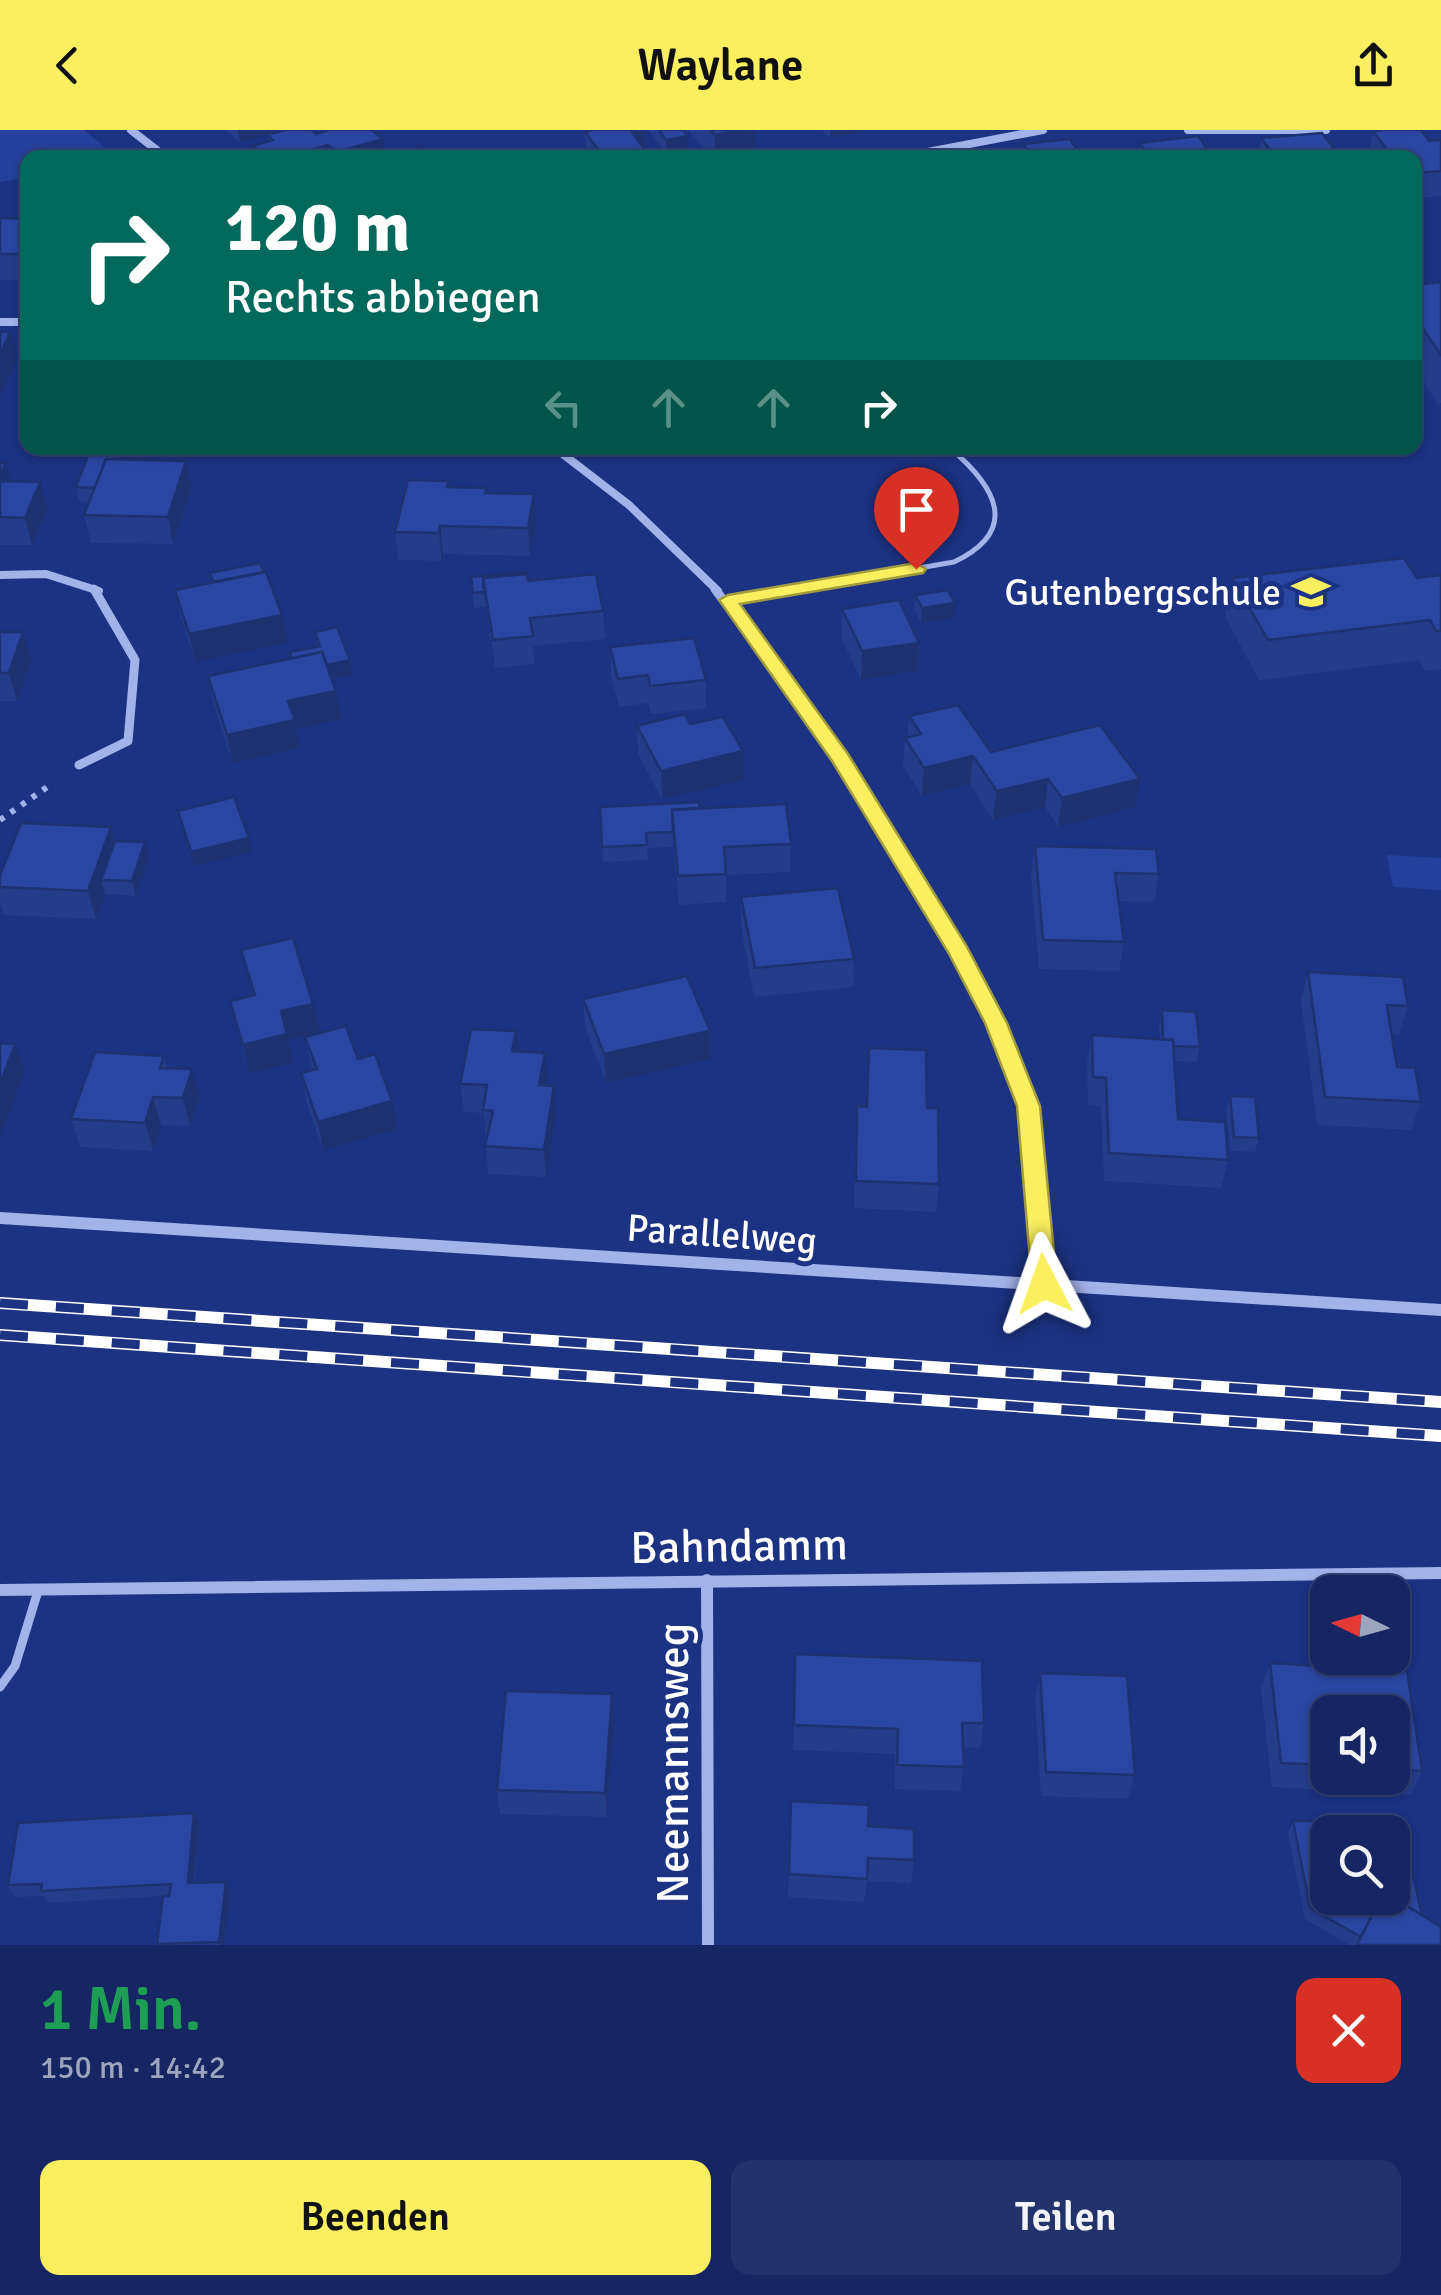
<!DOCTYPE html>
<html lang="de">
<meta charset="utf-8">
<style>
body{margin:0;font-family:Signika,sans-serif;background:#22326b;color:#f1f3f6;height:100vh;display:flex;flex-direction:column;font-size:38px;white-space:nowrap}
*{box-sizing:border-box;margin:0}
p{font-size:32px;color:#9da5be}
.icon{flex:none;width:55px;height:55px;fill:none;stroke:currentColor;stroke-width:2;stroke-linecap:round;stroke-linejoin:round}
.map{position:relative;height:1815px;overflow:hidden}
.sheet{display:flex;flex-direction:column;background:#152662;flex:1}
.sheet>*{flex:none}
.guide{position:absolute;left:20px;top:20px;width:1402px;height:305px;border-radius:20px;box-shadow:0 2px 8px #0004,0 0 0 2px #344377;background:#00695c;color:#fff;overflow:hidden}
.needle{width:65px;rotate:275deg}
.fabs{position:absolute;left:1310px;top:1445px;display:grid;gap:20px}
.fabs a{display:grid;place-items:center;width:100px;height:100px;border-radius:20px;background:#152662;box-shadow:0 2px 8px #0004,0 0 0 2px #344377;font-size:50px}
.pin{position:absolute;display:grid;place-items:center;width:85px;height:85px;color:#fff;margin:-102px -42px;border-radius:50% 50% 50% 0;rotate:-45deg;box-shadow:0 0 10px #0007}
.pin .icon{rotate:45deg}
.me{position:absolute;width:110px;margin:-55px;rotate:356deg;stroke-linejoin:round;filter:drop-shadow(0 0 8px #0008)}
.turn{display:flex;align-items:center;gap:35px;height:210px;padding:0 40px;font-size:45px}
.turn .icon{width:130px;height:130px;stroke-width:2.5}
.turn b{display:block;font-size:70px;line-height:85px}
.lanes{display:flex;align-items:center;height:95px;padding:0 40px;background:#0003;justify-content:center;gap:50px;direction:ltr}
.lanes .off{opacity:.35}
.round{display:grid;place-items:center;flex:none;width:105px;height:105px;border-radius:20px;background:#22326b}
.summary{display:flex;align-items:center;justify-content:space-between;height:170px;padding:0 40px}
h1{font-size:60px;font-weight:600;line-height:75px;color:#1e9e55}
.action{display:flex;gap:20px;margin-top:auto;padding:20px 40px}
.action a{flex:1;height:115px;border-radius:20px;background:#faf05f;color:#111;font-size:40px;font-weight:600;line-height:115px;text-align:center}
.action a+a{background:#22326b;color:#f1f3f6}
header{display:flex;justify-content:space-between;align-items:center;height:130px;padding:0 40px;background:#faf05f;color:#111;font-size:45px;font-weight:600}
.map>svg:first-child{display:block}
.green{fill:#26419b}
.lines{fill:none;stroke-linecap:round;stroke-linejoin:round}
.path{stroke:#a2b3ea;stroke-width:6;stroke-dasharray:5 8;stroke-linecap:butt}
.lane-far2{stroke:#a2b3ea;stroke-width:5}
.lane-far1{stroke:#a2b3ea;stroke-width:8}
.lane{stroke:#a2b3ea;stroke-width:9}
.street-far2{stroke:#a2b3ea;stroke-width:8}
.street-far1{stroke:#a2b3ea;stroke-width:9}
.street{stroke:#a2b3ea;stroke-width:12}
.rail-casing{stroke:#fff;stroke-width:12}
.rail{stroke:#1c3282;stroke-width:9;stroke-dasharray:28;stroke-linecap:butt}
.wall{fill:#253c8a;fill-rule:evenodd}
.shaded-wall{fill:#1e3170}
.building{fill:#2b46a0;stroke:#1e3170;stroke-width:2.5}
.route{fill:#faf05f;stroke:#a29c3e;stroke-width:2.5}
.labels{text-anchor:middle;stroke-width:10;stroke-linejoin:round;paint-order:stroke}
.poi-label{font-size:38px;fill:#fff;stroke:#1c3282;text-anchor:end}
.street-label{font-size:38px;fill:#fff;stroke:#1c3282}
.near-street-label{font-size:45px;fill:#fff;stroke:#1c3282}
</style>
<header><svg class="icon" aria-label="back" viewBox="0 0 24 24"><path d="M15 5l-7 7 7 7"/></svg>Waylane<svg class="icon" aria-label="share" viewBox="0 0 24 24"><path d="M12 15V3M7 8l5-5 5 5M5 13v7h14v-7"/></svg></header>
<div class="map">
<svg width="1441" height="1815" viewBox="0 0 1441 1815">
<rect width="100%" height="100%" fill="#1c3282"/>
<g class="green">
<path d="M0,0H84L116,27L28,28L27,47L0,52Z"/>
<path d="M1387,725L1441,728V760L1393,757Z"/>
</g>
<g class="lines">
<path class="path" d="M0,690L53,653"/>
<path class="lane-far2" d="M785,461L954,432C1021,400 996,357 950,318"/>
<path class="lane-far1" d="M728,471L800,459"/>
<path class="lane" d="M0,1557L15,1536L38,1461"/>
<g class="street-far2">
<path d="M131,0L167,28"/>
<path d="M1188,0H1326"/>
<path d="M896,28L1043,0"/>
<path d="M0,192H28"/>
<path d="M555,318L629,375L718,461"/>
<path d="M0,445L46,444L99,461"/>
</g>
<g class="street-far1">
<path d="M715,459L841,628L958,820L996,893L1028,976L1035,1053"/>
<path d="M79,635L128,611L135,530L94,459"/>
</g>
<g class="street">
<path d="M1035,1051L1044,1154"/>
<path d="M0,1088L1441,1180"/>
<path d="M707,1450L708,1815"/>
<path d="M0,1460L1441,1443"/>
</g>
<g class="rail-casing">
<g id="rail">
<path d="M0,1173L1441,1272"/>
<path d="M0,1205L1441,1306"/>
</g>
</g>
<use href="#rail" class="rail"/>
</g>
<g class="wall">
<path d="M225,0H285L240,12Z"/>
<path d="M584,0H645V28L586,27Z"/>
<path d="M648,0H755L754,23L730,28H712L689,1L684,2L688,6V19L667,23Z"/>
<path d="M822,0H864V2L830,8Z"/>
<path d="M1373,1L1441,12V66L1415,68V28H1368Z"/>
<path d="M267,5L383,9L385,28H255L253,16L268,12Z"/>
<path d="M1261,8L1341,28H1258Z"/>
<path d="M1140,13L1214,28H1138Z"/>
<path d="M1023,14L1082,28H1022Z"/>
<path d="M0,88L28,89V151L0,150Z"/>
<path d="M1441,152V273L1438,274L1415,239V155Z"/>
<path d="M118,318L121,330L191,358L173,414L91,413L84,385L90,372L79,371L76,357Z"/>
<path d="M0,333H6L10,351L47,380L32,415H0Z"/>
<path d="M448,357L487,363L536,392L530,426L443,424L442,431L398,430L395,402Z"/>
<path d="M210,443L287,513L195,532L181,488L175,460L212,452Z"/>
<path d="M1441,445V539L1425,541L1419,530L1259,550L1225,487L1232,448H1417Z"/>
<path d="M471,447L528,451L603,481L605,509L533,516L535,534L495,538L486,476L474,478Z"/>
<path d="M915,465L954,488L921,493L914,479Z"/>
<path d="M842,479L919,513L917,541L861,550L841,507Z"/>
<path d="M0,502L31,530L17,571H0Z"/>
<path d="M315,502L350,530L352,545L332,549L336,561L341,589L296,599L300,618L232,633L214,575L208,546L291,529L290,522L317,516Z"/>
<path d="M610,517L706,550V578L651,584L648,573L619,577L611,546Z"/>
<path d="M909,586L991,622L1135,677L1058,697L1045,677L993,690L970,654L922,666L903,636L905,608L908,607Z"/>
<path d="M690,594L743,621V650L662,669L638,624L637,596Z"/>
<path d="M600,677L700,678L791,714L790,742L726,745V772L679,775L673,713V717L647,718L648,730L603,732Z"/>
<path d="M111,697L115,711L145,712L149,727L135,766L105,764L96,789L4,785L0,772V745Z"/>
<path d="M1035,716L1159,744L1154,772L1118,771L1124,812L1119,841L1039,839L1031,744Z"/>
<path d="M741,767L854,829L853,857L754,867L741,796Z"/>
<path d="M241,820L313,874L319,902L288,909L293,933L249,943L230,871L253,865Z"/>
<path d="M1308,842L1408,876L1399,905L1392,904L1397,937L1421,972L1411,1000L1317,995L1301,870Z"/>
<path d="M583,869L710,929L606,953L585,897Z"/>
<path d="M1162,880L1200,917L1196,932L1174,931L1178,989L1228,1030L1221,1058L1104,1051L1101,976L1088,975L1087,933L1092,905L1160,909L1159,895Z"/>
<path d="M305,907L358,929L397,999L323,1020L306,971L301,943L312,940Z"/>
<path d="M869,918L927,978L939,1054L936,1082L854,1078L857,976L866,977Z"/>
<path d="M518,921L547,951L546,956L556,984L546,1047L488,1044L484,983L464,982L460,954Z"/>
<path d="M164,926L167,938L199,967L190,996L161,995L153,1021L80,1017L71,989Z"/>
<path d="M1230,966L1259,1008L1255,1022L1231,1021L1226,980Z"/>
<path d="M795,1524L984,1593L980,1618L963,1617L964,1637L960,1661L895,1659V1624L793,1620Z"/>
<path d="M1270,1533L1407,1541L1422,1641L1411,1665L1272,1657L1261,1558ZM1328,1582H1392V1648H1328Z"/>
<path d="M1040,1543L1135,1645L1128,1669L1041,1666L1035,1568Z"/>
<path d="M614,1589L607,1687L500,1684L497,1660Z"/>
<path d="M791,1671L914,1730L911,1753L867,1751L864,1772L788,1767Z"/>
<path d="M194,1683L199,1695L194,1752H226L230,1764L224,1815H158L163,1766L47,1773L44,1766L14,1767L8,1755Z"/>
<path d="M1293,1691L1422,1785L1441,1815H1349L1305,1789L1288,1703Z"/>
</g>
<g class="shaded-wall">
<path d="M238,0H285L240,12Z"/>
<path d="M645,0V28H604L631,1Z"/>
<path d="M741,0H755L754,23L730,28H715V5Z"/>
<path d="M830,0H864V2L830,8Z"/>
<path d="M688,6V19L667,23L666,10Z"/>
<path d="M383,9L385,28H337V22Z"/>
<path d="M328,15L329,28H292V26Z"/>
<path d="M286,21L287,28H266Z"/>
<path d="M10,202L17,229L0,267V224Z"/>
<path d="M186,331L191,358L173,414L168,387Z"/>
<path d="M6,333L13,361H0V346Z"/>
<path d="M40,352L47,380L32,415L25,388Z"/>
<path d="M534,364L536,392L530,426L528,398Z"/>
<path d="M440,396L443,424L442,431L439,403Z"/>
<path d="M955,473L954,488L921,493L922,478Z"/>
<path d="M282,485L287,513L195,532L189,504Z"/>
<path d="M23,502L31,530L17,571L9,543Z"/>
<path d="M919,513L917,541L861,550L862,521Z"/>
<path d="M350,530L352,545L299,556L297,542Z"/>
<path d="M336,561L341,589L296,599L300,618L232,633L227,605L288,571Z"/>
<path d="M743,621V650L662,669L661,641Z"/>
<path d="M973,626L970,654L922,666L924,638Z"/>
<path d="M1048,649L1045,677L993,690L997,661Z"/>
<path d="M1140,649L1135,677L1058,697L1062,668Z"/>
<path d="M111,697L119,726L101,750L105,764L96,789L88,761Z"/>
<path d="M249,708L252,722L194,736L191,722Z"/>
<path d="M145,712L149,727L135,766L132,751Z"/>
<path d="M313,874L319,902L288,909L293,933L249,943L243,915L281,881Z"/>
<path d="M516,901L519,930L512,921Z"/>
<path d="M710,901V929L606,953L604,924Z"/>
<path d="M15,914L24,942L0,1007V954Z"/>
<path d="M545,923L547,951L541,983L539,955Z"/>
<path d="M192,939L199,967L190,996L183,968Z"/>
<path d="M554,956L556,984L546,1047L544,1020Z"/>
<path d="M153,967L161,995L153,1021L145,993Z"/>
<path d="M392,971L397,999L323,1020L318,992Z"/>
<path d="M612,1564L614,1589L607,1687L605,1663Z"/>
<path d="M194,1683L199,1695L192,1764L188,1753Z"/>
<path d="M226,1752L230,1764L224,1815H220L219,1812Z"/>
</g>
<g class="building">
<path d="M285,0H311L316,4L329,0H372L383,9L337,22L328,15L292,26L286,21L266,27L253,16L273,10L267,5Z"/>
<path d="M592,0H637L631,1L645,20L604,27L585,2Z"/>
<path d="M659,0H683L688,6L666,10Z"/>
<path d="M710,0H741L715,5Z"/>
<path d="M1385,0H1421L1429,11L1440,10L1441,12V41L1415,43V28H1373L1372,26L1390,24L1373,1Z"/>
<path d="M1322,3L1341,28H1276L1261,8Z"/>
<path d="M1198,6L1214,28H1150L1140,13Z"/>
<path d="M1070,9L1082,28H1032L1023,14Z"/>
<path d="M421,17L433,25L426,28H389Z"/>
<path d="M0,88L28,89V124H0Z"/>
<path d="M1441,152V225L1415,187V155Z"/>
<path d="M0,202H10L0,224Z"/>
<path d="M91,318H118L114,330L106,329L95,358L76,357Z"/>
<path d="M106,329L186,331L168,387L84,385Z"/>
<path d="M0,333H6L0,346Z"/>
<path d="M408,350L448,351L447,357L487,358L485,363L534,364L528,398L440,396L439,403L395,402Z"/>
<path d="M0,351L40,352L25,388L0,387Z"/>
<path d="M1404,428L1417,448L1441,445V501H1436L1430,490L1268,510L1232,448Z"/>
<path d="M260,433L264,442L213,452L210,443Z"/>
<path d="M266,442L282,485L189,504L175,460Z"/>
<path d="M525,442V444L483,448L484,462L473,463L471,447Z"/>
<path d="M527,444L528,451L596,444L603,481L530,488L533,506L493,510L483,448Z"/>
<path d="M948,460L955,473L922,478L915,465Z"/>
<path d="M899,470L919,513L862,521L842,479Z"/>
<path d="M337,497L350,530L327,535L322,522L292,529L290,522L320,516L315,502Z"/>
<path d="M0,502H23L9,543H0Z"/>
<path d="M694,508L706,550L650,556L648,545L618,549L610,517Z"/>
<path d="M322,522L336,561L288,571L295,590L227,605L208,546Z"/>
<path d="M958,575L991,622L1100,595L1140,649L1062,668L1048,649L997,661L973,626L924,638L905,608L921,604L909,586Z"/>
<path d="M685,584L690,594L723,587L743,621L661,641L637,596Z"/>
<path d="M234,667L249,708L191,722L178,681Z"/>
<path d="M699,672L700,678L672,680L673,702L646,703L647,715L602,717L600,677Z"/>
<path d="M786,674L791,714L724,717L726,744L678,746L672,680Z"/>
<path d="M21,693L111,697L88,761L0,757V745Z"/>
<path d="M115,711L145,712L132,751L101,750Z"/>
<path d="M1035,716L1156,719L1159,744L1115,743L1124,812L1043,810Z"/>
<path d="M838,758L854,829L755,838L741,767Z"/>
<path d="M293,808L313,874L281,881L287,904L243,915L230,871L255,865L241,820Z"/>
<path d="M1308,842L1403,847L1408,876L1387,875L1397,937L1415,938L1421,972L1325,967Z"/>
<path d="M687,846L710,901L604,924L583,869Z"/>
<path d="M1162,880L1196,882L1200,917L1173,916V910H1163Z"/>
<path d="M346,896L358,929L375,924L392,971L318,992L301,943L317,939L305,907Z"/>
<path d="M471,899L516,901L512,921L545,923L539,955L554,956L544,1020L485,1016L493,981L483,980L487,955L460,954Z"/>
<path d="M1092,905L1173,910L1178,989L1225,992L1228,1030L1109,1023L1106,948L1093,947Z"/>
<path d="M0,913L15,914L0,954Z"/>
<path d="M869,918L926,920L927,978H938L939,1054L856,1051L857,976L867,977Z"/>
<path d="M95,922L164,926L160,938L192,939L183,968L153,967L145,993L71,989Z"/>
<path d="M1230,966L1255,967L1259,1008L1234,1007Z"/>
<path d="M795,1524L982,1531L984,1593H962L964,1637L897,1635L898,1599L794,1595Z"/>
<path d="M1270,1533L1407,1541L1422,1641L1392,1639V1582H1328V1635L1281,1633Z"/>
<path d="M1040,1543L1127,1546L1135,1645L1046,1642Z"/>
<path d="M506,1561L612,1564L605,1663L497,1660Z"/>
<path d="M791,1671L869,1675L868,1696L914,1699V1730L868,1728L867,1749L789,1744Z"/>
<path d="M194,1683L188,1753L226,1752L219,1812L157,1814L163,1766H169L171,1754L41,1761L42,1754L8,1755L18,1693Z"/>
<path d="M1400,1690L1422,1785L1392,1767V1702H1328V1768H1381L1361,1807L1310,1778L1293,1691Z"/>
<path d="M1392,1767L1441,1797V1815H1357L1381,1768Z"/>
</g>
<path class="route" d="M916,433L926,439L923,443L740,474L848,624L966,815L1007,893L1040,976L1057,1154L1044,1164L1032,1154L1017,976L985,893L948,822L832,631L719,470L728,465Z"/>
<defs>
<g id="school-bare" transform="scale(3)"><path d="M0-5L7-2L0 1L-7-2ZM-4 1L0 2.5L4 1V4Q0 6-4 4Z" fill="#faf05f" stroke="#1c3282" stroke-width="2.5" paint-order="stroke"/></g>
</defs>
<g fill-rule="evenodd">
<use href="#school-bare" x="1311" y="462"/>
</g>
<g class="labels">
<g class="poi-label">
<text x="1281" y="475">Gutenbergschule</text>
</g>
<g class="street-label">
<text transform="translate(722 1104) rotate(4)" y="13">Parallelweg</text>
</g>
<g class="near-street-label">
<text transform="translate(739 1415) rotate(-1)" y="16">Bahndamm</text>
<text transform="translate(672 1633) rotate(-90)" y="16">Neemannsweg</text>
</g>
</g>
</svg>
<div class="fabs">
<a><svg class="needle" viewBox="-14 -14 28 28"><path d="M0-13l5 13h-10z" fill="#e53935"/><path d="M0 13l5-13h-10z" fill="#9da5be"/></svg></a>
<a><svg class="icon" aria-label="sound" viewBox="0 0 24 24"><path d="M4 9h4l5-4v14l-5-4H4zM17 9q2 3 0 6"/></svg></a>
<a><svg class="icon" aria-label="search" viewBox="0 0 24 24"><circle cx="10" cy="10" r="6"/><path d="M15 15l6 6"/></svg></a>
</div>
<div class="pin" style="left:916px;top:439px;background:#d93025"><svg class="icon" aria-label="arrive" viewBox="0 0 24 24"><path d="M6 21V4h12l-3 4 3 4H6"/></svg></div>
<svg class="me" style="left:1044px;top:1154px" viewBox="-20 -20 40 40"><path d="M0-17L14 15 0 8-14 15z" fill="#faf05f" stroke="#fff" stroke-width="4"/></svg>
<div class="guide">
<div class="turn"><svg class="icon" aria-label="right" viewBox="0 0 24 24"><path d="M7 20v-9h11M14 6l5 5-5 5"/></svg><div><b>120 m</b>Rechts abbiegen</div></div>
<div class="lanes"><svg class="icon off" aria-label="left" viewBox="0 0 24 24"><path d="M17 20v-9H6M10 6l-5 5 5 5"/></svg><svg class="icon off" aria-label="ahead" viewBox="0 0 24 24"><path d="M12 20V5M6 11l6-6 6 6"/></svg><svg class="icon off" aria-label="ahead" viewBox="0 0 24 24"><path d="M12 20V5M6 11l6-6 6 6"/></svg><svg class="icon" aria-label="right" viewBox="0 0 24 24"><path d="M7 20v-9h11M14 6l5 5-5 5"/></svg></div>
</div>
</div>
<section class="sheet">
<div class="summary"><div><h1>1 Min.</h1><p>150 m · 14:42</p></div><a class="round" style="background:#d93025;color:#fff"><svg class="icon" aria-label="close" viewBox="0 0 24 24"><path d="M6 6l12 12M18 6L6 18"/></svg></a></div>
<div class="action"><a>Beenden</a><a>Teilen</a></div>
</section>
